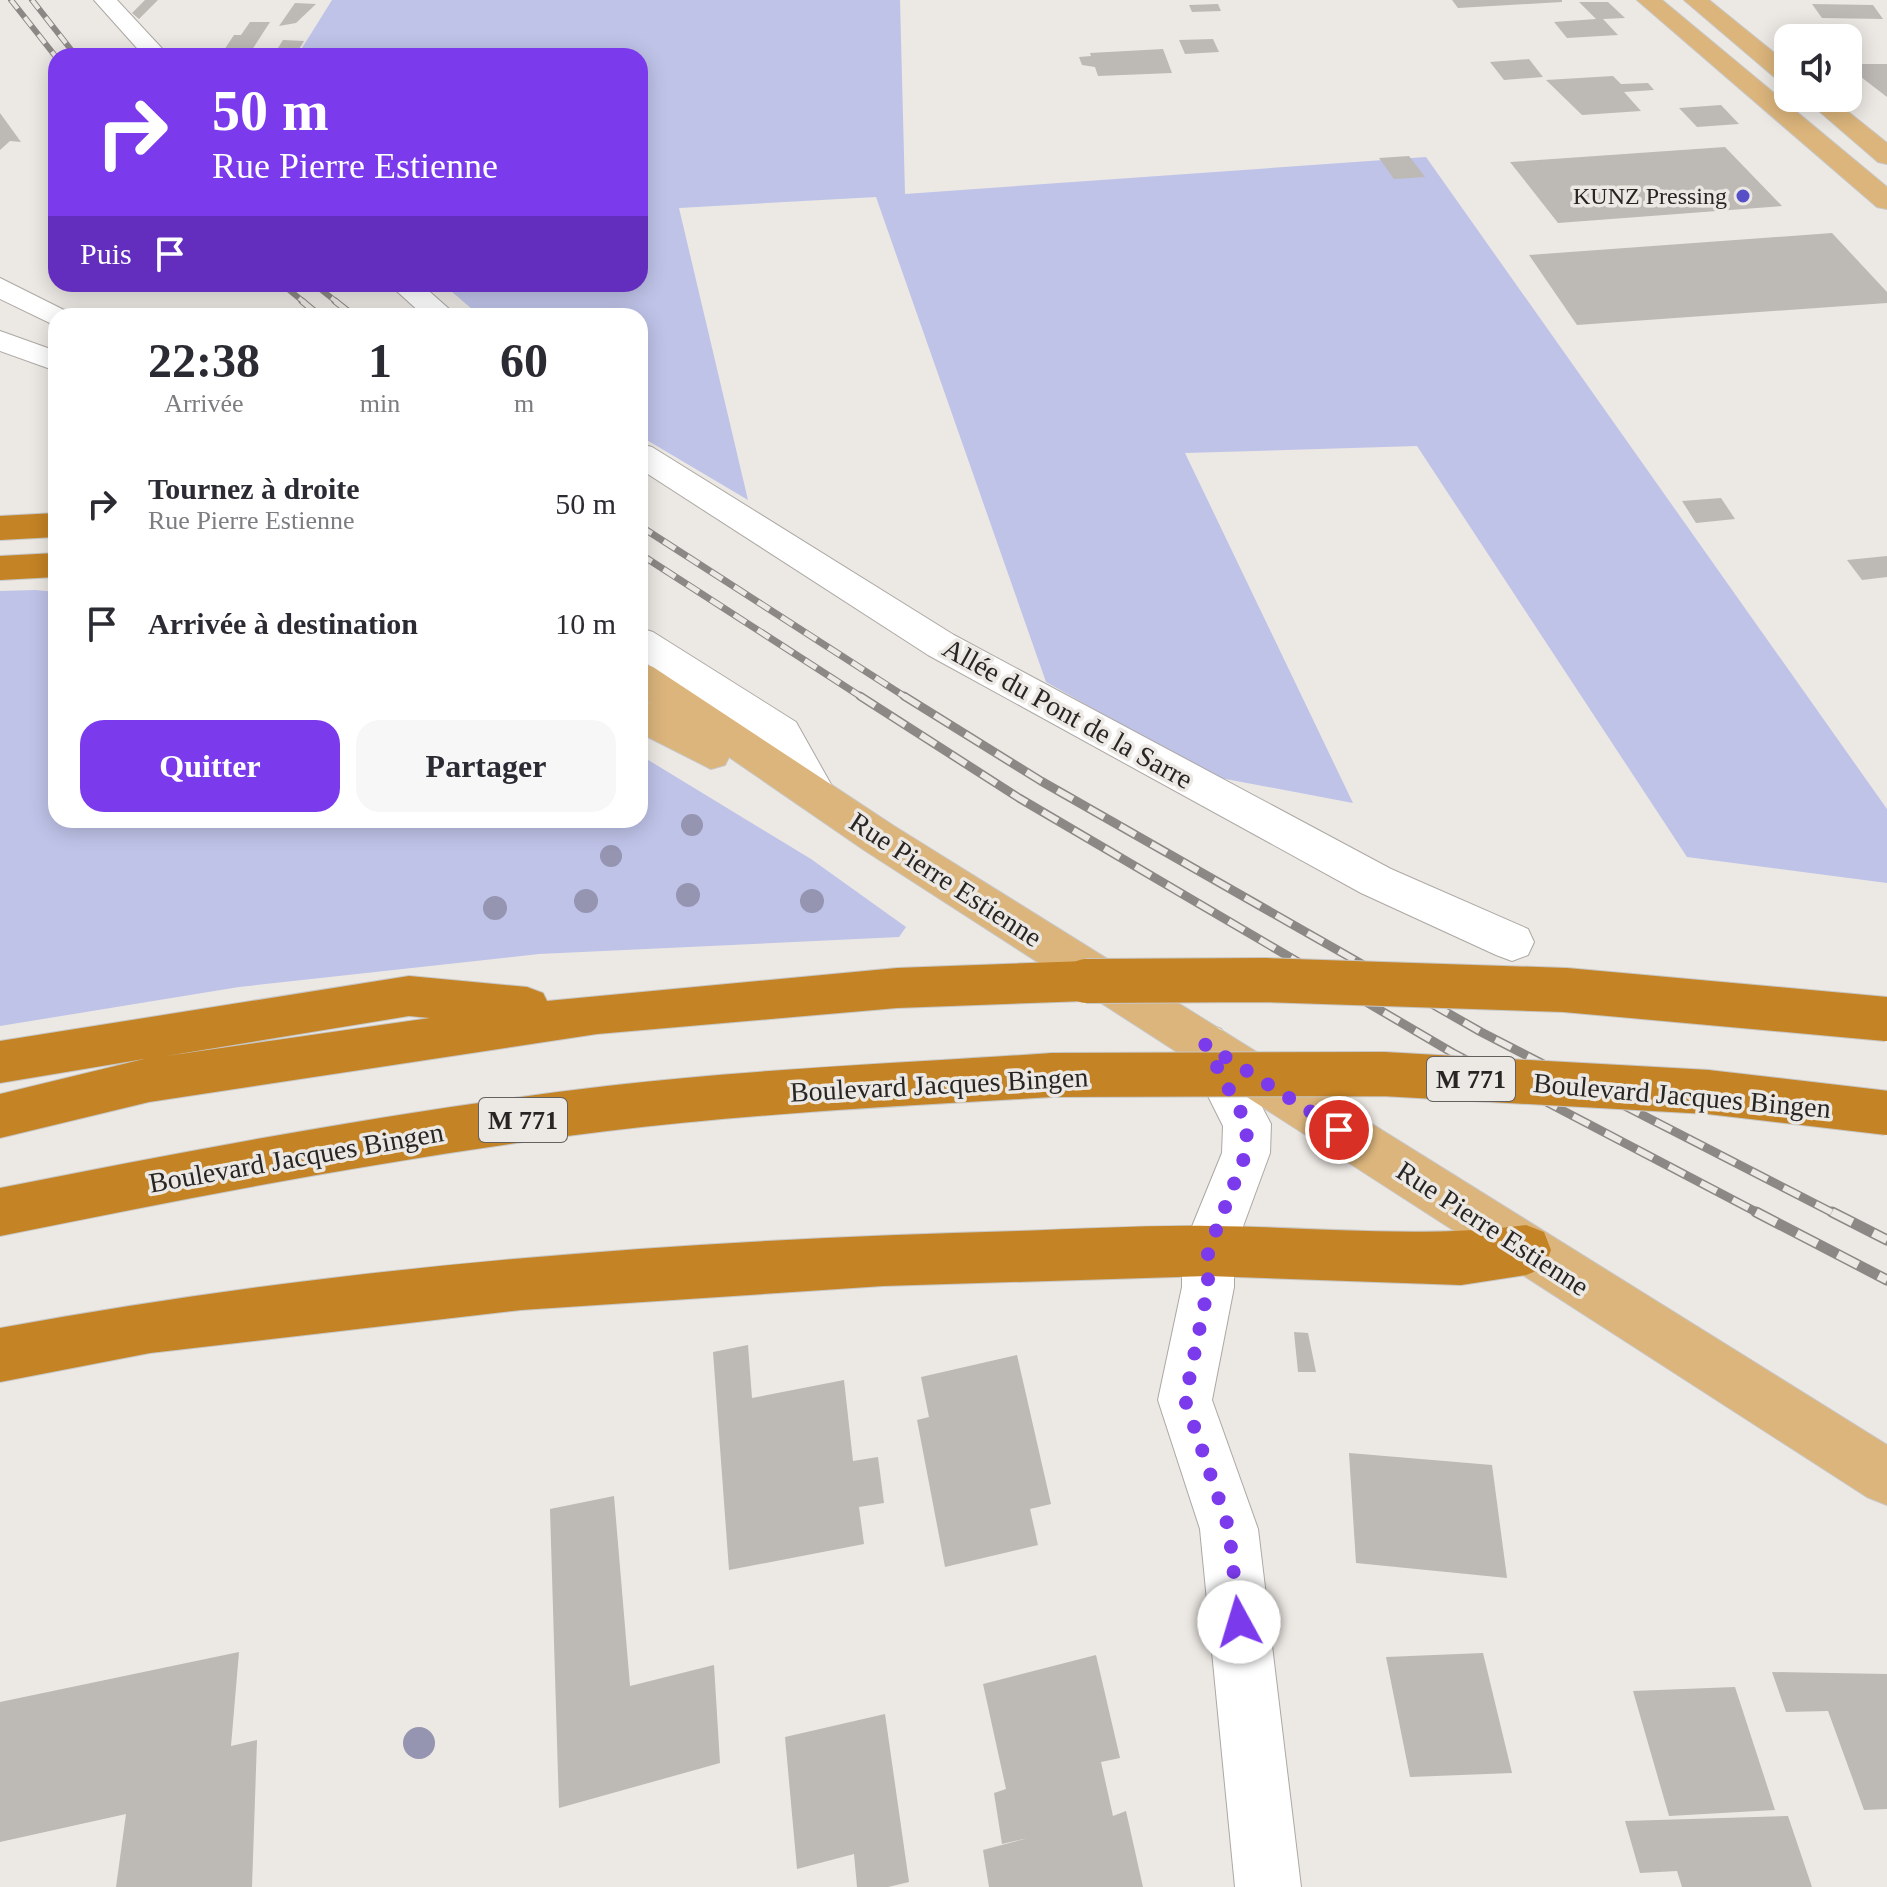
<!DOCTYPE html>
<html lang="fr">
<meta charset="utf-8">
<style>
body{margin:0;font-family:Georgia,serif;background:#f7f7f7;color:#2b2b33;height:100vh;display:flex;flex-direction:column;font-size:30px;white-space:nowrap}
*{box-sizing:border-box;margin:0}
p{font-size:26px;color:#7c7c81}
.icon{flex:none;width:44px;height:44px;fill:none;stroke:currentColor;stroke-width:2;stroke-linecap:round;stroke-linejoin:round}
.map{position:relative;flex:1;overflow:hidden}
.side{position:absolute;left:48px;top:308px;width:600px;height:520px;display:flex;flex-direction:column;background:#fff;border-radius:24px;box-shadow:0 4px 20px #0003}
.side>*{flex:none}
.guide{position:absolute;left:48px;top:48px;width:600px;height:244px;border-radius:24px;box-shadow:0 4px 20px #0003;background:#7c3aed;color:#fff;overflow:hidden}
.tools{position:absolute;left:1774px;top:24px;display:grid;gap:16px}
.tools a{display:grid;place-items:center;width:88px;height:88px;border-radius:16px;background:#fff;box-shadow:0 4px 20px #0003;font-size:40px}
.pin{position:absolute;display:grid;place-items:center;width:68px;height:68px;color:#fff;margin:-34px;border:4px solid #fff;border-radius:50%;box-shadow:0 2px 8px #0007}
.me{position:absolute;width:88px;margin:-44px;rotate:354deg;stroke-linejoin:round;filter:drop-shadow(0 0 6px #0008)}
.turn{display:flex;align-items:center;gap:28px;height:168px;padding:0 32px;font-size:36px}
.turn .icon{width:104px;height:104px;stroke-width:2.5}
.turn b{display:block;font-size:56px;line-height:68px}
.then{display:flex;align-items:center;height:76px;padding:0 32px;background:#0003;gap:16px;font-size:30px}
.eta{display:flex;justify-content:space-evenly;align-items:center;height:136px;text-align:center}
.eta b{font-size:48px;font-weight:600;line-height:56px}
.button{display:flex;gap:16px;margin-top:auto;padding:16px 32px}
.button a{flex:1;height:92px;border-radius:24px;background:#7c3aed;color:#fff;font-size:32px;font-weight:600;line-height:92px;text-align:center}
.button a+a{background:#f7f7f7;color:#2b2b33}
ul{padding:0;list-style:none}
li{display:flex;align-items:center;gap:24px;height:120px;padding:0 32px}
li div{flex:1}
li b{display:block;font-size:30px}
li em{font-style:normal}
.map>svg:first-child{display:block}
.green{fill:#bfc3e8}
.building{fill:#bdb9b5}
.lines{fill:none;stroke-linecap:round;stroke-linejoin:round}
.minor-casing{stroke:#aca8a4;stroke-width:2}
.major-casing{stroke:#c7c7c6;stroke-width:2}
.highway-casing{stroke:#c7c7c6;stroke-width:2}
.minor{fill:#fff;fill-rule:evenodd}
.major{fill:#dcb57c;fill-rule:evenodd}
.highway{fill:#c48325;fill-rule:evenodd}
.rail-far3-casing{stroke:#8b8885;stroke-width:6}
.rail-far2-casing{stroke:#8b8885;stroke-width:7}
.rail-far1-casing{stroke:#8b8885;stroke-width:9}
.rail-casing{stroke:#8b8885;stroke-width:11}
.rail-far3{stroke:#ece8e4;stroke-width:4;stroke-dasharray:11;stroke-linecap:butt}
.rail-far2{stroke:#ece8e4;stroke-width:5;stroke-dasharray:14;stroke-linecap:butt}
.rail-far1{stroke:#ece8e4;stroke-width:6;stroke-dasharray:18;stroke-linecap:butt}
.rail{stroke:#ece8e4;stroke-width:8;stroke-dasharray:23;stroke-linecap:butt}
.highway-bridge-casing{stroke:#c7c7c6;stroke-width:46;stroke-linecap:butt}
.highway-bridge{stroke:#c48325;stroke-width:44}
.tree{fill:#9594b1}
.route{stroke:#7c3aed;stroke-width:14;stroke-dasharray:0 25.2}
.poi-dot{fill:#564fc7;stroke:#ece8e4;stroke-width:3}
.labels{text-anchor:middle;stroke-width:7;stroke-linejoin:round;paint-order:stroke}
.far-poi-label{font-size:24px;fill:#282625;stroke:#ece8e4;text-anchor:end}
.shield{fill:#ece8e4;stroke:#63605e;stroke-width:2}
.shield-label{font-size:26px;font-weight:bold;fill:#282625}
.street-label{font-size:28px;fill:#282625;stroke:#ece8e4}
</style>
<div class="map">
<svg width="1887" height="1887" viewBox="0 0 1887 1887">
<rect width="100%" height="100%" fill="#ece8e4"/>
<g class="green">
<path d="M332,0H900L905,194L1426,157L1887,809V883L1687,857L1417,446L1185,453L1353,803L1215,777L1046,682L876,197L679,208L748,500L640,436V316H480L443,284H640V56H297Z"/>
<path d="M35,590L56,592V820H640V755L811,859L906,927L899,937L539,954L239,987L0,1026V591Z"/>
</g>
<g class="building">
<path d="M145,0H158L139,19L132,13Z"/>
<path d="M1452,0H1562V2L1458,8Z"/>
<path d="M1579,2H1608L1625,18L1603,19L1618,35L1567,38L1554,22L1596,19Z"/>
<path d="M295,3L316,4L296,23L279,26Z"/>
<path d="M1218,4L1221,11L1192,12L1189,5Z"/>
<path d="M1812,4L1873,5L1883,19L1822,18Z"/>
<path d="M250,22H270L248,56H220L234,35H241Z"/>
<path d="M1213,39L1219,52L1185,54L1179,40Z"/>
<path d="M283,40L304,41L295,56H273Z"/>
<path d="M1163,49L1172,73L1098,76L1095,67L1082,65L1079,57L1091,56L1090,53Z"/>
<path d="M1529,59L1543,77L1504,80L1490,62Z"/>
<path d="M1848,64H1887V97L1848,67Z"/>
<path d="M1613,76L1621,84L1648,83L1654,90L1624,92L1641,111L1582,115L1546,80Z"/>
<path d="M1721,105L1739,124L1697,127L1679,108Z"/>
<path d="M0,113L21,142L10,141L0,150Z"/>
<path d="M1725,147L1782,206L1558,223L1510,162Z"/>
<path d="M1409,156L1425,177L1394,179L1379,158Z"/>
<path d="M1832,233L1887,292V303L1577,325L1529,255Z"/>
<path d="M1721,498L1735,519L1696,523L1682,501Z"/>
<path d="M1887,556V577L1862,580L1847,560Z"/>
<path d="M1294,1332L1308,1333L1316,1372H1298Z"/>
<path d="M748,1345L752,1398L844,1380L853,1461L878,1457L884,1503L859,1507L864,1544L729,1570L713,1352Z"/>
<path d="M1017,1355L1051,1504L1030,1509L1038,1545L945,1567L917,1420L929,1417L921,1377Z"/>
<path d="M1349,1453L1492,1465L1507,1578L1356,1563Z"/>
<path d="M614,1496L630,1686L714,1665L720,1763L559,1808L550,1509Z"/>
<path d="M239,1652L231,1746L257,1740L252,1887H116L126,1814L0,1842V1702Z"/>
<path d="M1483,1653L1512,1773L1410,1777L1386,1657Z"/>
<path d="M1096,1655L1120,1758L1101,1762L1113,1816L1126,1811L1143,1887H989L983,1850L1028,1838L1002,1844L994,1793L1006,1789L983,1684Z"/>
<path d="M1772,1672L1887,1674V1809L1864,1810L1828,1711L1786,1712Z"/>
<path d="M1735,1687L1775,1810L1669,1816L1633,1691Z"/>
<path d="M885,1714L909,1882L888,1887H857L854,1854L797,1869L785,1737Z"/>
<path d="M1788,1816L1812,1887H1682L1677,1871L1640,1873L1625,1821Z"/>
</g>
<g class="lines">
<g class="minor-casing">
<g id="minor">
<path d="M94,0H117L169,56H144Z"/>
<path d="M0,278L66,311L70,316H56V326L0,299Z"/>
<path d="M389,284H421L457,316H424Z"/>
<path d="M0,331L56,351V371L0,351Z"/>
<path d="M640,444L652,447L954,635L1391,869L1528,929L1534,942L1528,955L1512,961L1496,955L1361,893L928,655L640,469Z"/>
<path d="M640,628L653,632L796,722L837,795L831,806L817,811L803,806L768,744L640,659Z"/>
<path d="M1205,1023L1221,1029L1271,1124L1270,1153L1234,1251V1287L1212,1400L1258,1529L1301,1887H1235L1200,1529L1158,1400L1182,1287V1251L1222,1153L1223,1126L1182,1044L1189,1029Z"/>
</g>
</g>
<g class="major-casing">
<g id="major">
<path d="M1637,0H1662L1887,187V209L1877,207Z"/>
<path d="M1684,0H1709L1788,64V83L1779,81Z"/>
<path d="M1804,98H1831L1887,143V164L1878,162Z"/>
<path d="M640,663L653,667L894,826L1887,1445V1505L1867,1497L864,850L729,757L725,765L711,769L640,733V700L651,704L640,696Z"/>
</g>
</g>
<g class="highway-casing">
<g id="highway">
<path d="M56,513V537L0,540V516Z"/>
<path d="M56,553V577L0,580V556Z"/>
<path d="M1086,961L1102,967L1108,981L1102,995L1086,1001L897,1008L597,1034L149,1102L0,1138V1094L144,1059L0,1083V1041L409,976L527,987L543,993L547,1001L897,968ZM409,1016L430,1018L166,1056Z"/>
<path d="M1053,1053L1070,1060L1077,1075L1070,1090L1053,1097C904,1106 755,1113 607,1131C403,1156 201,1195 0,1236V1188C201,1148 404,1110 607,1086C755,1069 904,1063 1053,1053Z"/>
<path d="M1526,1225L1544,1232L1551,1250L1544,1268L1526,1275L1461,1285L1208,1276L883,1286L521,1310L150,1353L0,1382V1328C335,1266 678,1240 1018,1231C1082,1229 1147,1225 1211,1226C1316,1227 1421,1239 1526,1225Z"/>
</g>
</g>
<use href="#minor" class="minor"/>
<use href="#major" class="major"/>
<use href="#highway" class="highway"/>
<g class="rail-far3-casing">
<g id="rail-far3">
<path d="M11,0L56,57"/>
<path d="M32,0L76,56"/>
<path d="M282,284L305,303"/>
<path d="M314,284L338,303"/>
</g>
</g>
<g class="rail-far2-casing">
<g id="rail-far2">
<path d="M302,301L320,316"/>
<path d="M335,301L354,316"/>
<path d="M640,526L907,698"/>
<path d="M640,554L863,698"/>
</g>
</g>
<g class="rail-far1-casing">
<g id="rail-far1">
<path d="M860,696L1019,798L1453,1053L1760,1214"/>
<path d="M904,696L1041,781L1481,1032L1835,1214"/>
</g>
</g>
<g class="rail-casing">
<g id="rail">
<path d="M1756,1212L1887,1280"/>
<path d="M1832,1212L1887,1240"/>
</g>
</g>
<use href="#rail-far3" class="rail-far3"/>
<use href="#rail-far2" class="rail-far2"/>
<use href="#rail-far1" class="rail-far1"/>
<use href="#rail" class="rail"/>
<g class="highway-bridge-casing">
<g id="highway-bridge">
<path d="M1086,981L1265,980L1565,990L1887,1019"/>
<path d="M1053,1075L1383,1074L1708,1092L1887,1113"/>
</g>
</g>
<use href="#highway-bridge" class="highway-bridge"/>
</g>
<g class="tree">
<circle cx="692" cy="825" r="11"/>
<circle cx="611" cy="856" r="11"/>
<circle cx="688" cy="895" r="12"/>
<circle cx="586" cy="901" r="12"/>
<circle cx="812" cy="901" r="12"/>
<circle cx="495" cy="908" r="12"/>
<circle cx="419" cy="1743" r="16"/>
</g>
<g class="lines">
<path class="route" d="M1239,1622L1229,1529L1185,1400L1208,1287V1251L1246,1153L1247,1124L1205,1044L1339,1130"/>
</g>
<circle class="poi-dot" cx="1743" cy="196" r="8"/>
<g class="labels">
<g class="far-poi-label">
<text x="1727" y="204">KUNZ Pressing</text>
</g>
<g class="shield">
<rect x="1427" y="1057" width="88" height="44" rx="6"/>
<rect x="479" y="1098" width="88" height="44" rx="6"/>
</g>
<g class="shield-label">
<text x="1471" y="1088">M 771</text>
<text x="523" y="1129">M 771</text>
</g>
<g class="street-label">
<text transform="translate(1068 713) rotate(29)" y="10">Allée du Pont de la Sarre</text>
<text transform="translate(946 879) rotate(33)" y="10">Rue Pierre Estienne</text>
<text transform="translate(939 1084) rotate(-3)" y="10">Boulevard Jacques Bingen</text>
<text transform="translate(1682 1095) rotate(5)" y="10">Boulevard Jacques Bingen</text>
<text transform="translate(296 1157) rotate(-10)" y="10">Boulevard Jacques Bingen</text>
<text transform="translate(1493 1228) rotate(33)" y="10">Rue Pierre Estienne</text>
</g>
</g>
</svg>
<div class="tools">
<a><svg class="icon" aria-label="sound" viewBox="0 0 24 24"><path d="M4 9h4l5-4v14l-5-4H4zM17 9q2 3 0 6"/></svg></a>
</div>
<div class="pin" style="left:1339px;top:1130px;background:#d93025"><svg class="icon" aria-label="arrive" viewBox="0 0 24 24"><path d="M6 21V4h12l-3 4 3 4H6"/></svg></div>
<svg class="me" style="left:1239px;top:1622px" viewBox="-20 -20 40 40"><circle r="19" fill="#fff"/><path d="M0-13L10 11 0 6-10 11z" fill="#7c3aed"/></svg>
<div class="guide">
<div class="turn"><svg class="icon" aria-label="right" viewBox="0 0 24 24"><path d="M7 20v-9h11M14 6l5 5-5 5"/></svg><div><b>50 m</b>Rue Pierre Estienne</div></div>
<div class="then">Puis<svg class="icon" aria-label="arrive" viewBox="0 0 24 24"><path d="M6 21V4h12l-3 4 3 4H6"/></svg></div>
</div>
<section class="side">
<div class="eta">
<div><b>22:38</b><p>Arrivée</p></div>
<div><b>1</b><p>min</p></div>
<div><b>60</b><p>m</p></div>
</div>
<ul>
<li><svg class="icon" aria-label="right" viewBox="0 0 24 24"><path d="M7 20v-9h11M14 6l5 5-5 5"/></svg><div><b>Tournez à droite</b><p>Rue Pierre Estienne</p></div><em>50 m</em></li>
<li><svg class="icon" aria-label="arrive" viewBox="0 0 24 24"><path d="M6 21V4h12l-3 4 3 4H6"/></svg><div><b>Arrivée à destination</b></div><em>10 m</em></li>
</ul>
<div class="button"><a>Quitter</a><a>Partager</a></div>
</section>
</div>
